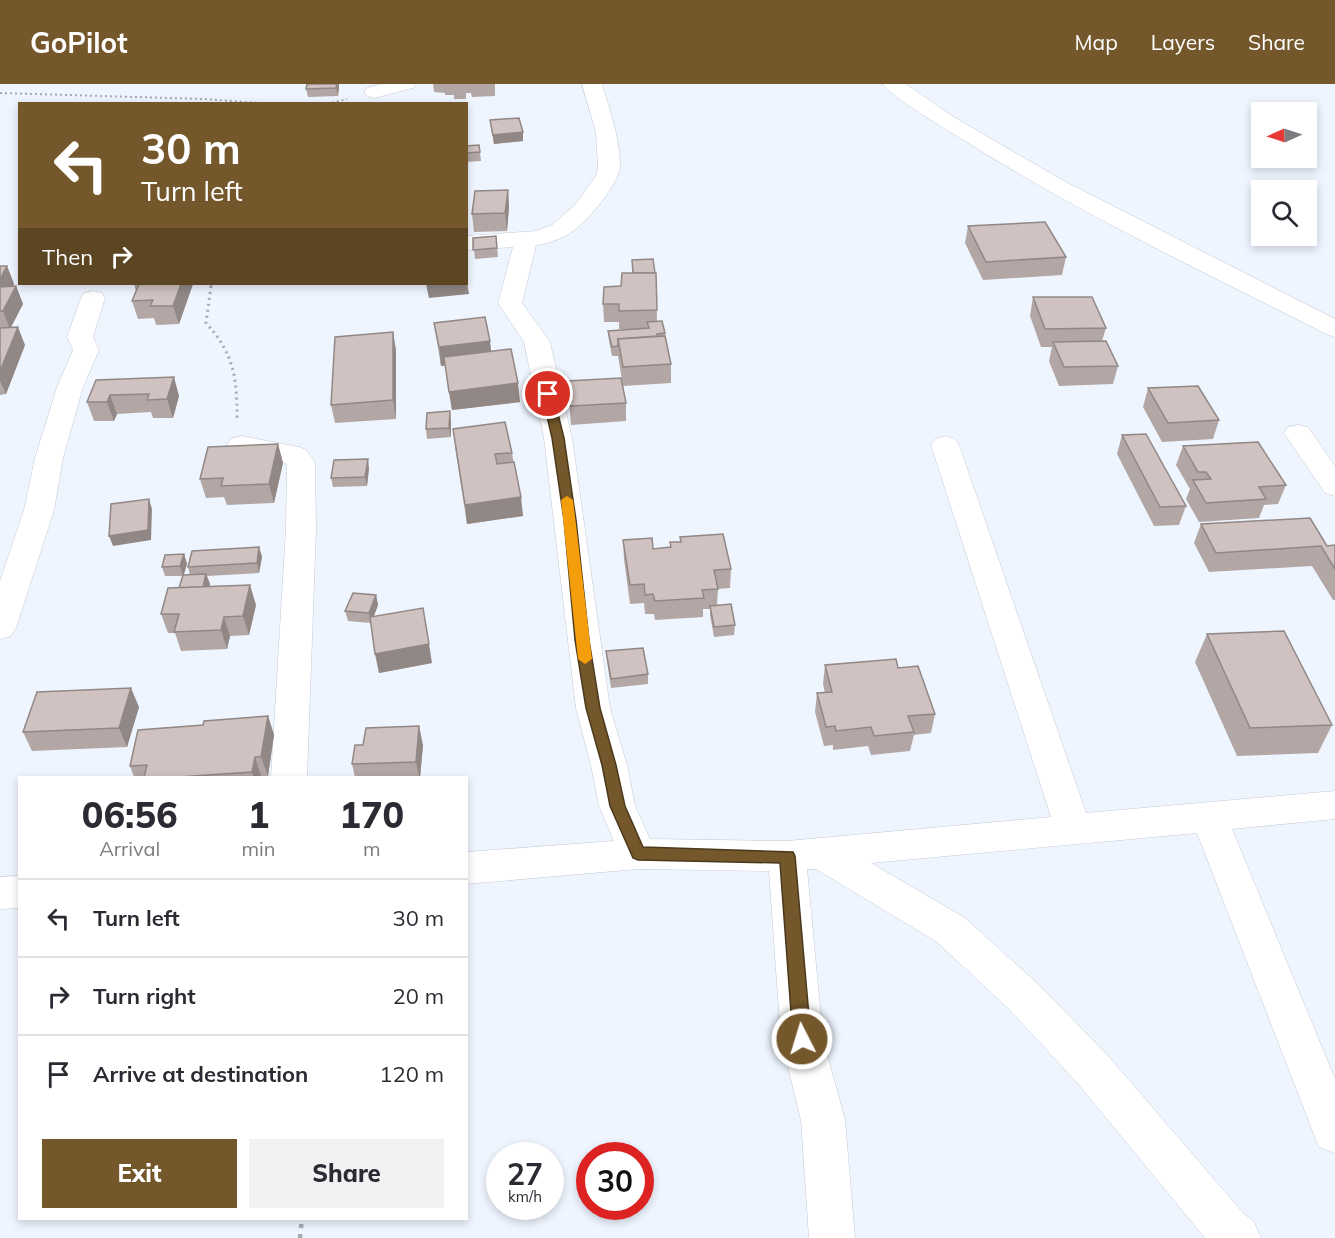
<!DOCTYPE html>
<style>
body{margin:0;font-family:Mulish,sans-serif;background:#f2f2f3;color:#2b2b33;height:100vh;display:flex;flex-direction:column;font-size:22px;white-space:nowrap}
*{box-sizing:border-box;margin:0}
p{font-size:20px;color:#7c7c81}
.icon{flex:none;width:33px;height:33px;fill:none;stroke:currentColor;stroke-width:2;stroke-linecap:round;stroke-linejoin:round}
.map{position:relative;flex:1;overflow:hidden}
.panel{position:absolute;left:18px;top:692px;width:450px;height:444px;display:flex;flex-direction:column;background:#fff;border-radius:0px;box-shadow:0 3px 9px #0003}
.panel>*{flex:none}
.hud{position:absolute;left:18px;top:18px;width:450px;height:183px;border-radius:0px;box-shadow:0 3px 9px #0003;background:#74572b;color:#fff;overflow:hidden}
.needle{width:39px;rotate:267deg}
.controls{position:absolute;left:1251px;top:18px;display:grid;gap:12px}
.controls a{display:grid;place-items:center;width:66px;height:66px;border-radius:0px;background:#fff;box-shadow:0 3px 9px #0003;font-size:30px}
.speed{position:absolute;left:486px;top:1058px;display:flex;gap:12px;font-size:30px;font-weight:700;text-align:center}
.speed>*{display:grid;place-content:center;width:78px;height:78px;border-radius:50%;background:#fff;box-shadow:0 3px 9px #0003;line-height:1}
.speed small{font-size:15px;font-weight:400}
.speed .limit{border:9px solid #d22;background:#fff;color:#111}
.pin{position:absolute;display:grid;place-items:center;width:51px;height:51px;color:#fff;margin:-26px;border:3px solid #fff;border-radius:50%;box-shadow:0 2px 6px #0007}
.me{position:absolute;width:66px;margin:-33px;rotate:355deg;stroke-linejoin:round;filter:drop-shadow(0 0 4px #0008)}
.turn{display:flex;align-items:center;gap:21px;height:126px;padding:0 24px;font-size:27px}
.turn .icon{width:78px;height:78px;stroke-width:2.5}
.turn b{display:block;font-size:42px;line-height:51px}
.then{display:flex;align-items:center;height:57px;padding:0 24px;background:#0003;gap:12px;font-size:22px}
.eta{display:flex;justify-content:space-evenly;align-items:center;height:102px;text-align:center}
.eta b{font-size:36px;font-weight:800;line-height:42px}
.cta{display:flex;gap:12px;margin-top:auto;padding:12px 24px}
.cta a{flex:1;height:69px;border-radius:0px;background:#74572b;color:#fff;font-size:24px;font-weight:800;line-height:69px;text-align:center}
.cta a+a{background:#f2f2f3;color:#2b2b33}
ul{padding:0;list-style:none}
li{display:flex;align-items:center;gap:18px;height:78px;padding:0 24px;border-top:2px solid #e1e1e2}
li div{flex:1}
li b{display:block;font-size:22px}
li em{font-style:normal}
header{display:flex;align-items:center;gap:36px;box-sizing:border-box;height:84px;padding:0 30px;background:#74572b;color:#fff}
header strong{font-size:28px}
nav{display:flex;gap:33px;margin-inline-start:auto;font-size:21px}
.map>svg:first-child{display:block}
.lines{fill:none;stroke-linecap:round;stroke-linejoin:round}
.minor-casing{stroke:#c4cad3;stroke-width:1}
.path-far2{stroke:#a6aab2;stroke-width:2;stroke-dasharray:2 3;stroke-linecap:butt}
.path-far1{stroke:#a6aab2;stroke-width:3;stroke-dasharray:2 4;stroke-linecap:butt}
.path{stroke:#a6aab2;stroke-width:4.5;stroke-dasharray:4 6;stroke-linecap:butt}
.minor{fill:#fff;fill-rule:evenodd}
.wall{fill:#b2a7a5}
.shaded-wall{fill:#918886}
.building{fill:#cfc2c0;stroke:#918886;stroke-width:1.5}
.route{fill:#74572b;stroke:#4b391c;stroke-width:1.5}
.slow{fill:#f59e0b}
</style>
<header>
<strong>GoPilot</strong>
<nav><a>Map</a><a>Layers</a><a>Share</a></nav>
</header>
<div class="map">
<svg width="1335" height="1154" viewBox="0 0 1335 1154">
<rect width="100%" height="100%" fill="#eff5ff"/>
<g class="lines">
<g class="minor-casing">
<g id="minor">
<path d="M382,0H416L413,4L374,14L367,12L364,8L367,4Z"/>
<path d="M582,0H602C610,27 620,54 620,82C619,101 584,142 567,151C558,156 546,160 536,161L522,219L550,258L572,354L610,624L627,681L635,722L650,755L787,757L1051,733L931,361L935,355L945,352L955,355L959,361L1086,729L1335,707V735L1232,745L1335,995V1069L1319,1063L1313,1048L1197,749L871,779L965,834L1039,901L1110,974L1243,1129L1254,1138L1261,1154H1205L1080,1002L1011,927L937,858L816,785H807L823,955L845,1036L855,1154H809L801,1036L781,955L769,787L638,785L466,800V768L614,757L599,722L591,681L576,624L544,354L524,258L498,219L513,163L466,166V152L536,147L552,141L575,121L596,92L598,83L596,48Z"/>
<path d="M883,0H906L952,32L1062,96L1335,235V253L1326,250C1202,187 1075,127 957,52C941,42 893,14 883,0Z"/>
<path d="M93,207L102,209L105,214L93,253L99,266L83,303L63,374L54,426L16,544L11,552L0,555V497L24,426L35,374L57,303L73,266L67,253L81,214L84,209Z"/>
<path d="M1298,341L1308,343L1335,382V412L1325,409L1284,349L1288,343Z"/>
<path d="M241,352L299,363L306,366L315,378L316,445L307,693H271L286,445L287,380L277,374L231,367L227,361L231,355Z"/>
<path d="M20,792V824L0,825V793Z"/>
</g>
</g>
<g class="path-far2">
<path d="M0,9L204,15L272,20"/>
<path d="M327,20L347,15"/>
<path d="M211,203V200"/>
</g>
<path class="path-far1" d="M211,202L206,239C234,270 237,293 237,334"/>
<path class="path" d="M300,1154L302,1134"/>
<use href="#minor" class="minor"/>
</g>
<g class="wall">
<path d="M433,0H495V12L472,13L471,9H466V15H454V11H445V9L434,8Z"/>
<path d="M339,2L338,12L308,13L306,5Z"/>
<path d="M490,36L523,48V57L494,60L491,45Z"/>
<path d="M479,61L481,77L466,78V62Z"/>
<path d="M508,106L509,123L507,147L474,148L472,130Z"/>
<path d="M968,142L1066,173L1062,191L983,196L965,159Z"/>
<path d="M496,152L498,173L475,175L473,154Z"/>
<path d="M632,176L656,189L657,237L665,249L671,280V299L623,302L618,272H612L609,257L608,247L634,245H619V238H604L603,220L621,202L633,189Z"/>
<path d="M0,182H7L14,200L13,202H16L23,220L11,243L25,261L6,310L0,311Z"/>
<path d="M134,200H193L179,240L156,241L154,234L138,235L132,217L136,207Z"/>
<path d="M1033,213L1106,244L1102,257L1118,282L1113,300L1059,302L1049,277L1052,263H1041L1030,232Z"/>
<path d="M434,239L490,257L491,268L520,318L452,326L445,281L441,282Z"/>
<path d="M393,248L396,267V335L335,339L331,321Z"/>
<path d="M96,296L179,312L173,334H153L151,328L117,330L114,337H94L87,318Z"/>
<path d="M567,297L626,319V337L571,341Z"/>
<path d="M1148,304L1219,336L1213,355L1162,358L1143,323Z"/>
<path d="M451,337V353L427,355L426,345Z"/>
<path d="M1122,351L1186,422L1179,441L1154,442L1117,370Z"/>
<path d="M278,360L283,379L274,419L227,421L224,413L206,414L200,395Z"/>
<path d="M1183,362L1286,401L1278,420L1264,421L1259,434L1199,438L1186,415L1190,405L1176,381Z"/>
<path d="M455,363L512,369L523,432L467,440Z"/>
<path d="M369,384L367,402L333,403L331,394Z"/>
<path d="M1201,440L1327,462L1335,461V516H1333L1312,482L1209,488L1194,459Z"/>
<path d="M680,453L731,485L730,504L718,505L717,521L735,541L734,551L714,553L710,531V525H703V533L655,536L654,530H645L644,519L630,520L624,475L623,456L653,465L670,464V458H680Z"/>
<path d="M259,463L262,473L259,489L207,492L210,500L209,503L256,521L249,551L230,552L227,565L181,567L175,549H168L161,530L179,504L183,492H165L162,483L184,470L187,480L184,491H190L188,483Z"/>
<path d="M376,511L378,521L374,532L432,579L379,589L371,539L348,537L345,527Z"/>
<path d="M1207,550L1332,641L1318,669L1237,672L1195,578Z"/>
<path d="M606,567L648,590V600L611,604L607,577Z"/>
<path d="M825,581L898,584L935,630L931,649L914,651L910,667L871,671L868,662L833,666V661L824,662L815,628L817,609H825L823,600Z"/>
<path d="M139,623L127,663L32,667L23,648Z"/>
<path d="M268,632L274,651L268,692H261V693H134L130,682L203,641Z"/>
<path d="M423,661L420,693H355L352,680Z"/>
</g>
<g class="shaded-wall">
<path d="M337,0H339V2L338,12L336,4Z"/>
<path d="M523,48V57L494,60L493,51Z"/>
<path d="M508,106L509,123L507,147L505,129Z"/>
<path d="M7,182L14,200L3,221L0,213V195Z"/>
<path d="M466,192L469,210L429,214L426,200H466Z"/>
<path d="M181,200H193L179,240L173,222Z"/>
<path d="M16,202L23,220L10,245L3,227Z"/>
<path d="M18,243L25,261L6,310L0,297V287Z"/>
<path d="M393,248L396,267V335L393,316Z"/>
<path d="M490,257L492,276L441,282L439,263Z"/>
<path d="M174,293L179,312L173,334L167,315Z"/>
<path d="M518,299L520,318L452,326L449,308Z"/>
<path d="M110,311L117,330L114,337L107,318Z"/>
<path d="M450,327L451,337V353L449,344Z"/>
<path d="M278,360L283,379L274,419L269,400Z"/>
<path d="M368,375L369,384L367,402L365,393Z"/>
<path d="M521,413L523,432L467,440L465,421Z"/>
<path d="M149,415L152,425L151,456L113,462L109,452Z"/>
<path d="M259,463L262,473L259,489L257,479Z"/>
<path d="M184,470L187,480L183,492L180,482Z"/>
<path d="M206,490L210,500L206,514L203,504Z"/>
<path d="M250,501L256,521L249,551L243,532Z"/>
<path d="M376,511L378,521L371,539L369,529Z"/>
<path d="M224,533L230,552L227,565L221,546Z"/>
<path d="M429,560L432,579L379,589L375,570Z"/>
<path d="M131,604L139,623L127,663L119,644Z"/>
<path d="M268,632L274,651L268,692L261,673Z"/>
<path d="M419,642L423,661L420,693H419L416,678Z"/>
<path d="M255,673L261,692V693H254L252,688Z"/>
</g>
<g class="building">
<path d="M307,0H337L336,4L306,5Z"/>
<path d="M519,34L523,48L493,51L490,36Z"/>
<path d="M479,61L480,68L466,69V62Z"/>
<path d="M508,106L505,129L472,130L475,107Z"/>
<path d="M1045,138L1066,173L986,178L968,142Z"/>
<path d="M496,152L497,164L473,166V154Z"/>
<path d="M653,175L655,189H633L632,176Z"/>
<path d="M0,182H7L0,195Z"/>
<path d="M622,189H656L657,226L619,227V220H603L604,203L621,202Z"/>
<path d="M139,200H181L173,222H150L153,216L132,217Z"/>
<path d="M16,202L3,227H0V203Z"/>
<path d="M1033,213H1092L1106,244L1045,245Z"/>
<path d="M485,233L490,257L439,263L434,239Z"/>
<path d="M662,237L665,249L657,250V252L618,255V262L612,263L608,247L649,244L647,238Z"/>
<path d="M18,243L0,287V244Z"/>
<path d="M393,248V316L331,321L335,253Z"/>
<path d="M665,252L671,280L623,283L618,255Z"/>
<path d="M1106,257L1118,282L1064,283L1053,258Z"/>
<path d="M511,265L518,299L449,308L444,273Z"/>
<path d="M174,293L167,315L147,316L149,310L110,311L107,318H87L96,296Z"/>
<path d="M621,294L626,319L570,322L567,297Z"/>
<path d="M1198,302L1219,336L1168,339L1148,304Z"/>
<path d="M450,327L449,344L426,345L427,329Z"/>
<path d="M505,338L512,369L495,370L497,380L514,378L521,413L465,421L453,345Z"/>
<path d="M1146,350L1186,422L1160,423L1122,351Z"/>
<path d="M1258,358L1286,401L1259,403L1266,415L1206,419L1193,396L1211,395L1206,388H1198L1183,362Z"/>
<path d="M278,360L269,400L221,402L223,394L200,395L208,363Z"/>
<path d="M368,375L365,393L331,394L334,376Z"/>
<path d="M149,415L148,446L109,452L111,420Z"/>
<path d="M1310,434L1327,462L1335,461V485L1321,462L1216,469L1201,440Z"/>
<path d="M723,450L731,485L714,486L718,505L702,506L704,514L655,517L653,510L645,511L644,500L630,501L623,456L652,454L653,465L671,463L670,458H681L680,453Z"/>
<path d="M259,463L257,479L188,483L192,467Z"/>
<path d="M184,470L180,482L162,483L165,471Z"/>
<path d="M206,490L203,503L179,504L183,491Z"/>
<path d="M250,501L243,532L224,533L221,546L174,548L179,530H161L168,504Z"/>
<path d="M353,509L376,511L369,529L345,527Z"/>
<path d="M731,520L735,541L714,543L710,522Z"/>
<path d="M423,524L429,560L375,570L370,533Z"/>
<path d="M1284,547L1332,641L1250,644L1207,550Z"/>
<path d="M643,564L648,590L611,595L606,567Z"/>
<path d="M896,575L898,584L918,582L935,630L908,632L914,648L874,652L871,643L836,647L835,642L826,643L817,609L832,608L825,581Z"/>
<path d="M131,604L119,644L23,648L37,608Z"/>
<path d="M268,632L261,673H255L252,688L180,693H144L147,681L130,682L138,646L203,641L204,637Z"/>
<path d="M419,642L416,678L352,680L355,661H363L366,644Z"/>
</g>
<path class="route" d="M548,306L553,310L564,354L576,436L589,556L600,624L616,681L625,722L643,763L793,768L795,772L811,955L808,960L802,963L796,960L793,955L780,779L638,776L633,774L610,722L602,681L586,624L575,556L564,436L552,354L542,310Z"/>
<path class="slow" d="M567,412L573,416L592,575L585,580L578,575L561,416Z"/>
</svg>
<div class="controls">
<a><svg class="needle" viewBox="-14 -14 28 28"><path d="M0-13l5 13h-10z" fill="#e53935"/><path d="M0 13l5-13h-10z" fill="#7c7c81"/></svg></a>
<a><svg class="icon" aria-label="search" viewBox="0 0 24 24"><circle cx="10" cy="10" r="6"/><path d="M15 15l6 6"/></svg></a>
</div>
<div class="speed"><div>27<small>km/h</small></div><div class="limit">30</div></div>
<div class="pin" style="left:548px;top:310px;background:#d93025"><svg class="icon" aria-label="arrive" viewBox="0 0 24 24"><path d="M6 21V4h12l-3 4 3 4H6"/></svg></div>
<svg class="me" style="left:802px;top:955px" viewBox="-20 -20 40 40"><circle r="17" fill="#74572b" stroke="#fff" stroke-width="3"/><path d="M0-11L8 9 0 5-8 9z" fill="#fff"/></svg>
<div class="hud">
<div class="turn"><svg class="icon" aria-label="left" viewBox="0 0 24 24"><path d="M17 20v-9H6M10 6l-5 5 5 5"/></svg><div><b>30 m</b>Turn left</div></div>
<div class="then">Then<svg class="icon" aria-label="right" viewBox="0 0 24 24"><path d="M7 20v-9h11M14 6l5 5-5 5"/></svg></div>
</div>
<section class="panel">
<div class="eta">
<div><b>06:56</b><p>Arrival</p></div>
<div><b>1</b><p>min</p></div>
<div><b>170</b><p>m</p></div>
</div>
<ul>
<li><svg class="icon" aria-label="left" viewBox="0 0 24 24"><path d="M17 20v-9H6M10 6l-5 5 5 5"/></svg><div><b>Turn left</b></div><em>30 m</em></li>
<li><svg class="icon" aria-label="right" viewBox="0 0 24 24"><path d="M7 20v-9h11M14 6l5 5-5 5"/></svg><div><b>Turn right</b></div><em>20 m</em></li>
<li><svg class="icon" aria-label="arrive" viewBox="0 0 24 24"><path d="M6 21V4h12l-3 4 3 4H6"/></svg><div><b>Arrive at destination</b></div><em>120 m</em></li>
</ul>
<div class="cta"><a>Exit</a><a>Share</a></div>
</section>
</div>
